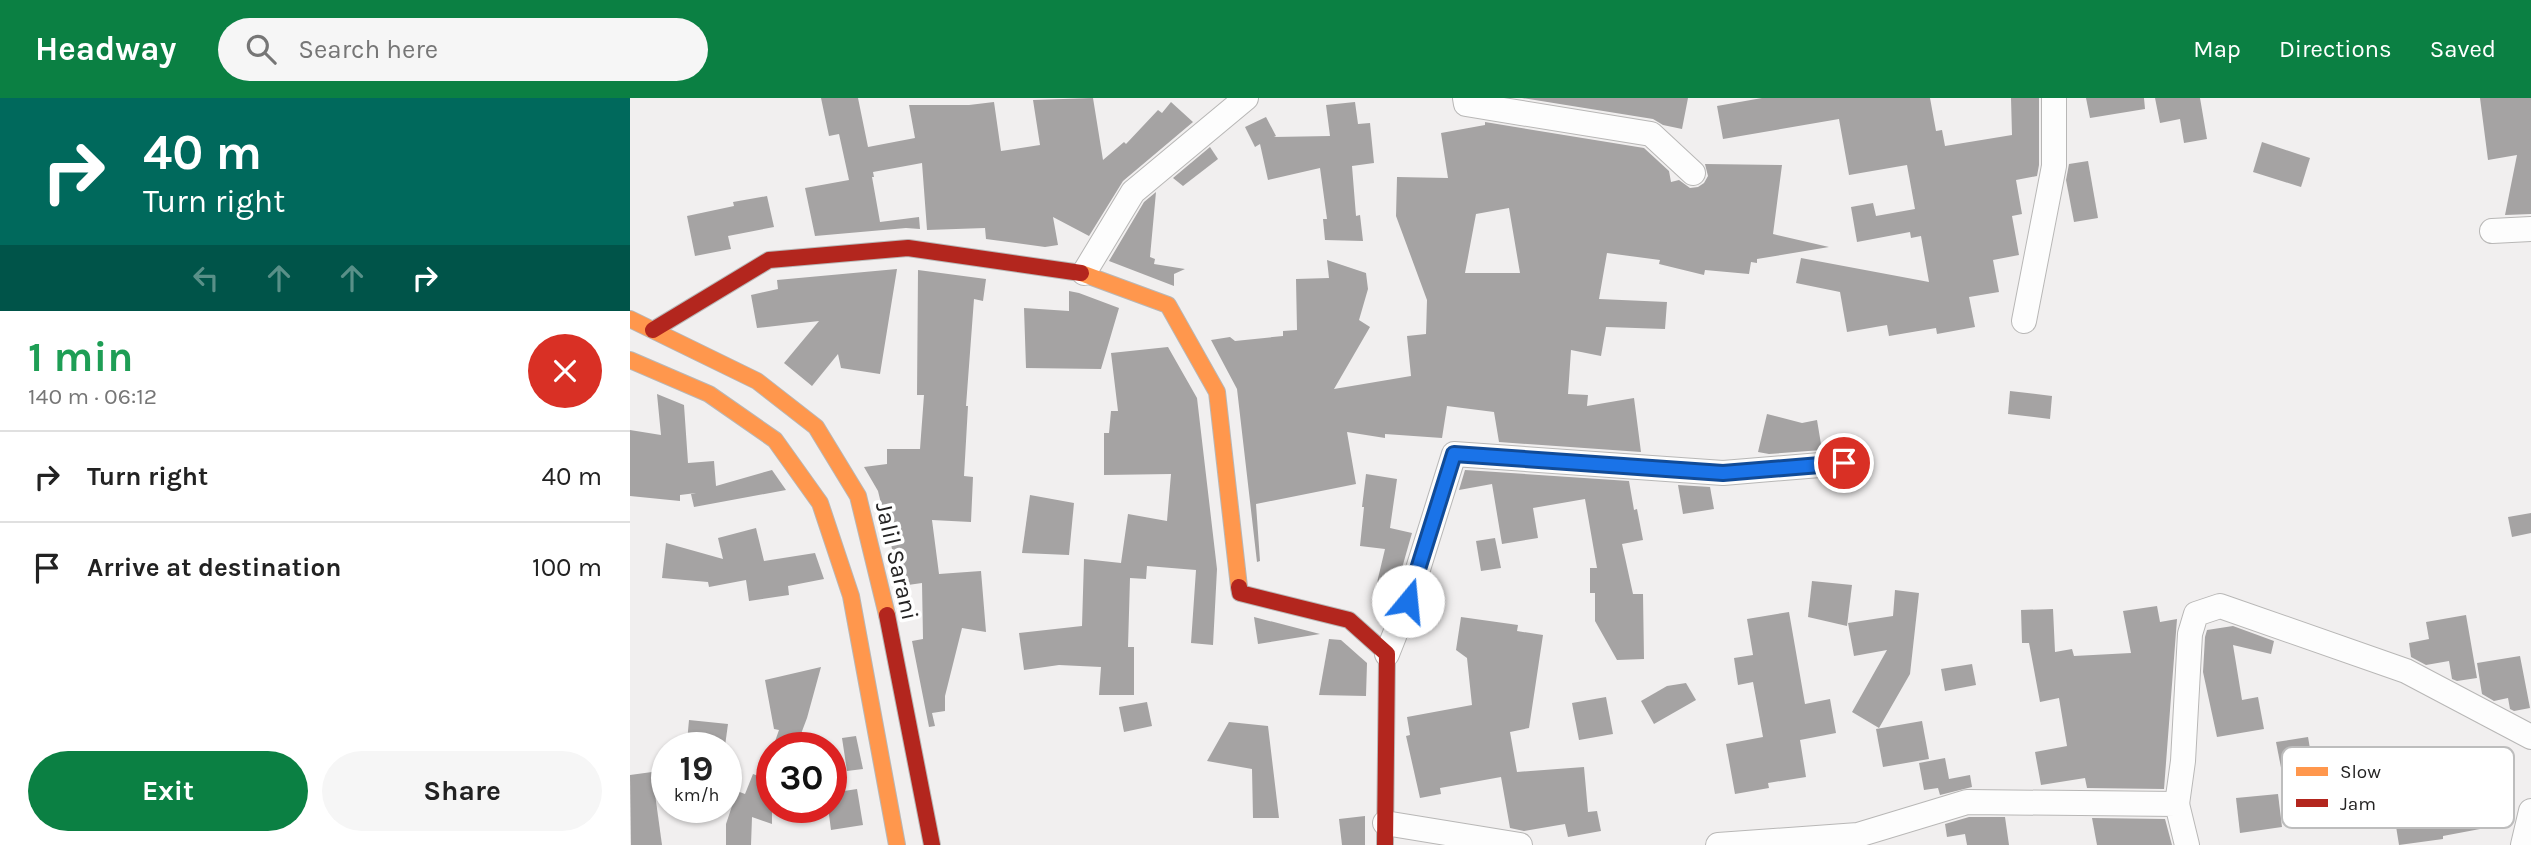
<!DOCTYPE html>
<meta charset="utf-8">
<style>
body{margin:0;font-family:Karla,sans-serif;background:#f6f6f6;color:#222;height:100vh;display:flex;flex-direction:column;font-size:26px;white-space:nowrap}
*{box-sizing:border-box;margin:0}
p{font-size:23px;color:#767676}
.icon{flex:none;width:38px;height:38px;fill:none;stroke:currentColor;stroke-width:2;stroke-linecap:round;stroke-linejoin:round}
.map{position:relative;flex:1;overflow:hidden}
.side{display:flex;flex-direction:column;background:#fff;width:630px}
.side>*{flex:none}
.top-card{background:#00695c;color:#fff;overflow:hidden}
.speed{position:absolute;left:21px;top:634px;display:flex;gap:14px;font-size:35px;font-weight:700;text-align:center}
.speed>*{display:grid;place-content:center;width:91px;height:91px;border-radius:50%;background:#fff;box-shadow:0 2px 5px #0004;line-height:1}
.speed small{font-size:18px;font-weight:400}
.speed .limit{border:10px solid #d22;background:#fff;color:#111}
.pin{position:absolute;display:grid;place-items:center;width:60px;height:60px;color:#fff;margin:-30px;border:4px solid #fff;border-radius:50%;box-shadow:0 2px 7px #0007}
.me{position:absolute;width:77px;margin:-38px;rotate:17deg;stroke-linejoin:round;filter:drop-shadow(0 0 5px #0008)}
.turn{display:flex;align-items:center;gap:24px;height:147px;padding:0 28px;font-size:32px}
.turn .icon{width:91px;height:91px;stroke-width:2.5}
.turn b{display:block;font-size:49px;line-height:60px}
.lanes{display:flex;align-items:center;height:66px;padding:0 28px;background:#0003;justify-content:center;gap:35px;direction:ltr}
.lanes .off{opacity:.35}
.round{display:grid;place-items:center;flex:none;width:74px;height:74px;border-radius:37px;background:#f6f6f6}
.overview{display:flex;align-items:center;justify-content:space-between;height:119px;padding:0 28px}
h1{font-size:42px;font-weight:700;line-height:52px;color:#1e9e55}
.button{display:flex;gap:14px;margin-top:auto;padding:14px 28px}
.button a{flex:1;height:80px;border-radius:42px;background:#0b8043;color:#fff;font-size:28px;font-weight:700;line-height:80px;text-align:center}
.button a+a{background:#f6f6f6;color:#222}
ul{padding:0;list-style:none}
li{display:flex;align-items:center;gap:21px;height:91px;padding:0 28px;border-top:2px solid #e0e0e0}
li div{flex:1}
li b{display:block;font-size:26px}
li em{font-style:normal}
header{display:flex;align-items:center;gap:42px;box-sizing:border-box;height:98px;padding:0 35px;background:#0b8043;color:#fff}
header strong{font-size:33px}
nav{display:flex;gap:38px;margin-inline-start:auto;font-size:24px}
.search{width:490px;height:63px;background:#f6f6f6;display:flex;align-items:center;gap:18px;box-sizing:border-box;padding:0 24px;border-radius:38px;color:#767676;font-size:26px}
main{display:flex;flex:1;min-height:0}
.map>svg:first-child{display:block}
.building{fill:#a5a3a3;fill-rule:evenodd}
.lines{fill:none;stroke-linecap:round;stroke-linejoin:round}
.street-casing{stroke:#b8b7b6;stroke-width:26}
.slow-casing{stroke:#b8b7b6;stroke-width:18}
.jam-casing{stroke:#b8b7b6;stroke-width:18}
.street{stroke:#fdfdfd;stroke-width:24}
.slow{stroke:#ff974d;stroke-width:16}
.jam{stroke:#b3261e;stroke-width:16}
.route-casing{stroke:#114b97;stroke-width:18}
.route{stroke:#1a73e8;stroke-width:12}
.labels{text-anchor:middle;stroke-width:7;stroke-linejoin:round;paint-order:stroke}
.street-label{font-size:24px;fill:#242323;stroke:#fff}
.key{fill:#fff;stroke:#bdbdbd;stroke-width:2}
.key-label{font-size:19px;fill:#242323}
</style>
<header>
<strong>Headway</strong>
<div class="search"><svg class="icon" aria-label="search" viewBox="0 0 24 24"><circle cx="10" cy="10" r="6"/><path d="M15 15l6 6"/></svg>Search here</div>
<nav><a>Map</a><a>Directions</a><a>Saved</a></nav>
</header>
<main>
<section class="side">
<div class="top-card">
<div class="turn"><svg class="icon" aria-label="right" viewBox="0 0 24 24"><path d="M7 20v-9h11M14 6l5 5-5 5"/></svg><div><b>40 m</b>Turn right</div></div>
<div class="lanes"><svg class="icon off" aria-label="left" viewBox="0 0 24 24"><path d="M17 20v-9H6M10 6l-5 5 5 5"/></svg><svg class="icon off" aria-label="ahead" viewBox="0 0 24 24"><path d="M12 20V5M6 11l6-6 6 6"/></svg><svg class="icon off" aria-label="ahead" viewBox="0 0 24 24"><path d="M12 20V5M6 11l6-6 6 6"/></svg><svg class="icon" aria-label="right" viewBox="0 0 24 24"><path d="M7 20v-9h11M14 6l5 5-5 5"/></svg></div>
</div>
<div class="overview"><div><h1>1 min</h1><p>140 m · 06:12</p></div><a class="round" style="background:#d93025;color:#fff"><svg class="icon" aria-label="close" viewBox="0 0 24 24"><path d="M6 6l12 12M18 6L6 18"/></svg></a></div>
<ul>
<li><svg class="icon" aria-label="right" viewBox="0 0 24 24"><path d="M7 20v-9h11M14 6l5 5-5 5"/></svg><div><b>Turn right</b></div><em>40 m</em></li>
<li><svg class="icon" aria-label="arrive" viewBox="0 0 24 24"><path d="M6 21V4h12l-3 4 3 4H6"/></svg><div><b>Arrive at destination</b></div><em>100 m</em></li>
</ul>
<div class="button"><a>Exit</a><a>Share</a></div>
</section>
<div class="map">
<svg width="1901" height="747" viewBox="0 0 1901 747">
<rect width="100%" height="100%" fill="#f1efef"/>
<g class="building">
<path d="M191,0H228L238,49L285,40L279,7H339L364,4L371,53L410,47L403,2L463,0L473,62L494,44L496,46L528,12L532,15L541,4L563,24L493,83L459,138L423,119L428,147L415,149L356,141L355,130L297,132L292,65L243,74L244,79H242L250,124L289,119L290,131L276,130L185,138L175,90L219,82L209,36L199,38Z"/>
<path d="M892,0H1058L1052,31L1033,27L1023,21Z"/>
<path d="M1132,0H1300L1306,33L1312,32L1315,48L1382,37L1381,0H1409V67L1407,78L1386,82L1392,116L1382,118L1389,157L1363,162L1369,194L1339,199L1345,229L1307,236L1306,230L1259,238L1257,227L1217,234L1210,194L1166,185L1171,160L1299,184L1291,138L1281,140L1280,134L1227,144L1221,109L1243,105L1246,118L1285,111L1277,67L1219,77L1209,21L1093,41L1087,8Z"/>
<path d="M1456,0H1514L1515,11L1460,20Z"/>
<path d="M1525,0H1570L1577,41L1554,45L1550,21L1530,25Z"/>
<path d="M1850,0H1901V116L1875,117L1887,57L1858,62Z"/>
<path d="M725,4L728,26L740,25L744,65L722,68L726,118L730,117L733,143L695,142L693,121H697L690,70L638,82L630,46L625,49L615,29L636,19L646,38L644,39L700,38L696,7Z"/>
<path d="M855,24L1014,50L1039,73L1041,84L1049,82L1060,90L1068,89L1074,85L1078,78L1075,66L1152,67L1143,136L1199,149L1127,161V165L1121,164L1119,176L1075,172L1074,177L1029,166L1030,162L977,155L969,201L1037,204L1035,231L976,229L971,258L941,252L938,296L958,297L957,308L1004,300L1011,354L869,344L864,314L817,308L812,340L755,336V340L717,334L726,386L626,406L630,463L627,464L607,291L581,242L600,239L605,243L653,238V233L667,232L666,181L699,180L697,162L736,175L738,191L729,222L740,229L704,291L781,278L777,238L796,236L797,202L766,118L767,79L818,80L811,35L855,27ZM879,110L890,175H835L846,116Z"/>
<path d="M1632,44L1680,60L1671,89L1623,74Z"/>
<path d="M580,49L588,61L553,88L543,80Z"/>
<path d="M1458,63L1468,120L1444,124L1436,82L1439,66Z"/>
<path d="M526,94L520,159L525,161L524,166L555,171L544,176V188L479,163L514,104Z"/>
<path d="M137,98L144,129L98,138L101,151L65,158L57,118L104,108L103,104Z"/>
<path d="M267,171L250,276L211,270L208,256L182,288L154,265L189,223L127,230L121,197L148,191L147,182Z"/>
<path d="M288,172L356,181L353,203L344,201L336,308H338L334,378L343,379L341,424L302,422L309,476L351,473L356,534L332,530L315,598V613L302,615L305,628L299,629L282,543L293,541L292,485L271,488L248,393L234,369L257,366V351H290L294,297H287Z"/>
<path d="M439,193L449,195L489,210L471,271L396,270L394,210L439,213Z"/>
<path d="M538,249L567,300L587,471L583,547L561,545L566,472L517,468L516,481L500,480L498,549H504V597H469L471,569L429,567L394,572L389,535L452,528L454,461L491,465L498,416L537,423L541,376L474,377V335H479L481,313H488L481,255Z"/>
<path d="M1380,293L1422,298L1420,321L1378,316Z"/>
<path d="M27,296L54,307L58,365L84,363L86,388L142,372L156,392L64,409L61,396L66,395L50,397V403L0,398V332L31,337Z"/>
<path d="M1137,316L1172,325L1187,322L1192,352L1139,356L1128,354Z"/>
<path d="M835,372L999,383L1004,412L1007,411L1013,442L992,446L1003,496H1013L1014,561L987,562L965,523V495H960V470H967L955,401L903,410L908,440L872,446L862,386L829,392Z"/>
<path d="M736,376L767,381L760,430L782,435L764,498L745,493L755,451L730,448L734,409H732Z"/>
<path d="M1048,387L1080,389L1084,411L1053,416Z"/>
<path d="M400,397L444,405L439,457L392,455Z"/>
<path d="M1901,415V435L1882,439L1878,419Z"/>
<path d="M126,430L134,463L185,455L194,481L158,488L159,497L119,503L116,482L79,489L78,484L32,480L36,445L93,461L88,440Z"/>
<path d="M865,440L871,470L851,473L846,443Z"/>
<path d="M1182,483L1222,487L1217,528L1178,519Z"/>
<path d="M1265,492L1289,495L1280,576L1249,630L1222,614L1257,552L1224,558L1218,525L1263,518Z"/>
<path d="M1527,508L1530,524L1547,521L1534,691L1457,690L1455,680L1411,687L1405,654L1437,648L1429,600L1410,604L1399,545H1392L1391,512L1423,511L1425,554L1442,551L1444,558L1501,555L1493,513Z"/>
<path d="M1159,514L1175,606L1200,601L1206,635L1170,642L1176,679L1138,685L1139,690L1105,696L1096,646L1133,639L1123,584L1108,587L1104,560L1123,557L1117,521Z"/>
<path d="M1836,517L1847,580L1827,583L1822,581L1819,563L1796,567L1781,559L1779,545L1799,541L1796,524Z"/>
<path d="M624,519L690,536L628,546Z"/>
<path d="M831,519L888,527L887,533L913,537L899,630L880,634L887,674L954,669L958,714L967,713L971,733L938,739L935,726L894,733L880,730L871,679L810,690L811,696L790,700L776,638L780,637L777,619L842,607L837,560L826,552Z"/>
<path d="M1603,528L1644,543L1641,556L1603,547L1612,602L1628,599L1634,631L1587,639L1573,574L1575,539L1577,532Z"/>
<path d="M699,541L711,542L737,565L736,598L689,597Z"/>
<path d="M1890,558L1900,610L1884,613L1880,611L1878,600L1864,603L1852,596L1847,565Z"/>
<path d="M1342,566L1346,587L1315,593L1311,571Z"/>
<path d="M191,569L177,620L166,649H143L149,632L144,631L135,582Z"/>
<path d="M1056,585L1066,602L1024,626L1011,603L1037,588Z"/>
<path d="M976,599L983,636L949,642L942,605Z"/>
<path d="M517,604L522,628L494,634L489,609Z"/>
<path d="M59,622L98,626L95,648L57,644Z"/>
<path d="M1292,623L1299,661L1253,669L1246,631Z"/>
<path d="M599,624L638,628L649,720H623L622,671L577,663Z"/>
<path d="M226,638L233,671L217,673L212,640Z"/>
<path d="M1678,639L1687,691L1656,695L1646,644Z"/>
<path d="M1315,660L1319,681L1340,677L1342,689L1310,697L1308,690L1294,692L1289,665Z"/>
<path d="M22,674L32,747H1L0,677Z"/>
<path d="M123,676L142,683V726L122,719L121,747H96V726L107,693L115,696Z"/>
<path d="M227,691L233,727L201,732L198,709H201V695Z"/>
<path d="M1648,696L1652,729L1610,735L1606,700Z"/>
<path d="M1808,708L1809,716L1846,710L1850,731L1813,738V741L1769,747L1764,716Z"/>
<path d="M735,718V747H712L709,721Z"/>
<path d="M1339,719H1375L1379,747H1337L1335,736L1317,739L1315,726Z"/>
<path d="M1462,720L1535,721L1542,747H1467Z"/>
</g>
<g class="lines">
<g class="street-casing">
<g id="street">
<path d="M835,0L836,6L1021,36L1063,75"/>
<path d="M1862,133L1901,131"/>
<path d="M454,175L503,94L616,0"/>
<path d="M1394,223L1424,68V0"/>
<path d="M757,556L778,503L824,356L1093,375L1214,365"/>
<path d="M1547,706L1553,663L1560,536L1566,516L1590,508L1776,573L1901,639"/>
<path d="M755,725L890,747"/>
<path d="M1088,747L1228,737L1337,704L1547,706L1557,747"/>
<path d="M1893,747L1901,713"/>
</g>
</g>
<g class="slow-casing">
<g id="slow">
<path d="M451,175L538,207L587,294L609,489"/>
<path d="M0,221L127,283L186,329L228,398L257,517"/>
<path d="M0,262L79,296L145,342L190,405L221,498L267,747"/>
</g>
</g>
<g class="jam-casing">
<g id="jam">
<path d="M23,232L139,162L278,150L451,175"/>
<path d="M609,489L610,495L719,522L757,556L755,747"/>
<path d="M257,517L302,747"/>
</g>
</g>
<use href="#street" class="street"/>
<use href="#slow" class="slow"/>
<use href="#jam" class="jam"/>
</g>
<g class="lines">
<g class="route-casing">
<path id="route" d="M778,503L824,356L1093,375L1214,365"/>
</g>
<use href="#route" class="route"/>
</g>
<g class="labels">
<g class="street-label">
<text transform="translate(267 463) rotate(77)" y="8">Jalil Sarani</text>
</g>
</g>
<rect x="1652" y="649" width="232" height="81" rx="10" class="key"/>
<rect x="1666" y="669" width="32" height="9" fill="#ff974d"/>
<rect x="1666" y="701" width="32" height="8" fill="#b3261e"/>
<g class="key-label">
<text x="1710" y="680">Slow</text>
<text x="1710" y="712">Jam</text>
</g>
</svg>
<div class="speed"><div>19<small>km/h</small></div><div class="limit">30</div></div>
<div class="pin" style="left:1214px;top:365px;background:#d93025"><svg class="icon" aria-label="arrive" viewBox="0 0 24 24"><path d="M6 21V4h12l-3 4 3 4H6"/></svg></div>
<svg class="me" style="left:778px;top:503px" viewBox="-20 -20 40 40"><circle r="19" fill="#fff"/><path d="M0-13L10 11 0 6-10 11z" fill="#1a73e8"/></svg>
</div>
</main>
